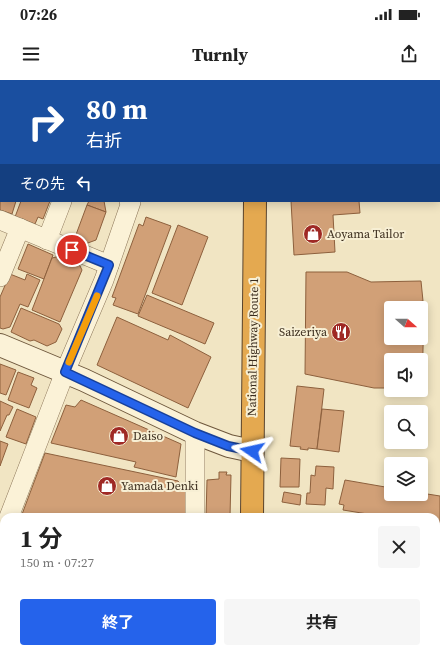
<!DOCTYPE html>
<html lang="ja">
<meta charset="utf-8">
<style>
body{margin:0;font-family:"Source Serif 4","Noto Sans JP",serif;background:#f6f6f6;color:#222;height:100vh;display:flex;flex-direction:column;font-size:15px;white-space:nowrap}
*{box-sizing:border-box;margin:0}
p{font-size:13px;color:#767676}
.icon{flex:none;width:22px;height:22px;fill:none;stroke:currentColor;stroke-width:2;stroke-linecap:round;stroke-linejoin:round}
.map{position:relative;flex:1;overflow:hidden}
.details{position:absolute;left:0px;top:433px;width:440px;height:140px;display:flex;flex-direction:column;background:#fff;border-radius:12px 12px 0 0;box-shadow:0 2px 10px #0003}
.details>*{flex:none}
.banner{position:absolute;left:0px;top:0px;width:440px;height:122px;box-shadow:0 2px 10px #0003;background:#1a4fa0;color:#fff;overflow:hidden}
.needle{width:26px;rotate:111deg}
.controls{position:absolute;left:384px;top:221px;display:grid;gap:8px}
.controls a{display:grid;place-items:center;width:44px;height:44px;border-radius:4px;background:#fff;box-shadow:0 2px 10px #0003;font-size:20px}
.pin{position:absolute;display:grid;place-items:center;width:34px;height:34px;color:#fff;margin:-17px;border:2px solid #fff;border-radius:50%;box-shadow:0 1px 4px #0007}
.me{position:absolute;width:44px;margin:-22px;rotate:281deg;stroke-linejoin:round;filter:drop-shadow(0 0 3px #0008)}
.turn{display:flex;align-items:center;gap:14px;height:84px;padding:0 20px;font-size:18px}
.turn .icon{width:52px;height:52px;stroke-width:2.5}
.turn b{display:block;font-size:28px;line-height:34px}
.then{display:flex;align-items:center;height:38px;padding:0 20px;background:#0003;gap:8px;font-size:15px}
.round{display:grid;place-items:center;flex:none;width:42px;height:42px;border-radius:4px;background:#f6f6f6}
.overview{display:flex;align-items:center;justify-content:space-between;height:68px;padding:0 20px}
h1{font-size:24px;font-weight:700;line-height:30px}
.primary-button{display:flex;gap:8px;margin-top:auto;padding:8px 20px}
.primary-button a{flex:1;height:46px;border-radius:4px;background:#2563eb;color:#fff;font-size:16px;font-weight:700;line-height:46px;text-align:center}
.primary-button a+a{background:#f6f6f6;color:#222}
.status{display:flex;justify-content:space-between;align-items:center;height:28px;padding:0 20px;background:#fff;direction:ltr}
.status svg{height:11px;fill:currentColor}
header{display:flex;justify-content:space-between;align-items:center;height:52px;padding:0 20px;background:#fff;font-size:18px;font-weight:700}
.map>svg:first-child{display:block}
.green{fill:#c7cf97}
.building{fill:#d1a077;stroke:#8d603d}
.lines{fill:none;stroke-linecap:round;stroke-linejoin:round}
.lane-casing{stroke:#8c7659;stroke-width:10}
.street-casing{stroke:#8c7659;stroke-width:20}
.secondary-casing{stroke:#6e573c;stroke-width:24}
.highway-casing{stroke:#5a442d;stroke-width:24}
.lane{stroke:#fbf2d7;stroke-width:9}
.street{stroke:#fbf2d7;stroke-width:19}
.secondary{stroke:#fbf2d7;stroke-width:22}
.highway{stroke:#e4a950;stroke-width:22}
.route-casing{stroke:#184099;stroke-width:10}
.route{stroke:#2563eb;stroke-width:7}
.slow{stroke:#f59e0b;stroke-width:7}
.labels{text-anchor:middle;stroke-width:4;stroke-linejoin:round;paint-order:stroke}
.poi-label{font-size:12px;fill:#3b2d1e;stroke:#f7efd4;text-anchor:start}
.street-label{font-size:12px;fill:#3b2d1e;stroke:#f7efd4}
</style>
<div class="status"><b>07:26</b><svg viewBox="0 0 49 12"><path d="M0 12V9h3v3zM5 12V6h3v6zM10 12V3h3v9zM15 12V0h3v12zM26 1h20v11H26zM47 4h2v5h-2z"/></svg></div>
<header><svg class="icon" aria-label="menu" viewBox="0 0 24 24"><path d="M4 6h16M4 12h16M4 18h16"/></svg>Turnly<svg class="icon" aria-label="share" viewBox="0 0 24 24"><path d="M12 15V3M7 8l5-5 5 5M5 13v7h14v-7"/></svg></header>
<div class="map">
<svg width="440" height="573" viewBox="0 0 440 573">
<rect width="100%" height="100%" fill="#f1e5c3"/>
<g class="green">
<path d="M436,474H440V573H400V569H436Z"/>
<path d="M298,569H377L399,573H298Z"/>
</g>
<g class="building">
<path d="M152,0H226L152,1Z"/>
<path d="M287,0H325L326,1H287Z"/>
<path d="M1,53V121H16L12,134L0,130Z"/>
<path d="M21,121H50L43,139L38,137L35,144L15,137Z"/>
<path d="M89,121H104L106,132L87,125Z"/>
<path d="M291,121H359L360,133L333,135L335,172L294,175Z"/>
<path d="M87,125L106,132L96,160L85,164L74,160Z"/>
<path d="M146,137L171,146L138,234L113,225L116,218L112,217L139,144L143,146Z"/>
<path d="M178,145L208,157L182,225L152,213Z"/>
<path d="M28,164L53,175L44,199L18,189Z"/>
<path d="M64,175L77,180L82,190L60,242L32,230L52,178Z"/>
<path d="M306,192H347L371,202L421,201L423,221L416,222V228H391V258H421V229H424L422,309L421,280H391V308H374L305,294Z"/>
<path d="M10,194L25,200L27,194L40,200L28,227L20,224L10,247L3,249L0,248V217Z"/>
<path d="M147,215L214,243L205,264L138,236Z"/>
<path d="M21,228L59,244L62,249L56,262L47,266L34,260L30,261L11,252Z"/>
<path d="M117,237L168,260L170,255L211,277L188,328L97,285Z"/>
<path d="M0,284L16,290L6,315L0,313Z"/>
<path d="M18,292L34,298L31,305L37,308L29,328L8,320Z"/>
<path d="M297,306L324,309L317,369L308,368V370L300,369L301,367L290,366Z"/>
<path d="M81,320L181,364L176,397L134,387L136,382L51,363L66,325L75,327Z"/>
<path d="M0,321L13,327L9,335H7L0,351Z"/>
<path d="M17,329L36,337L26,364L6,357Z"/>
<path d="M322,329L344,331L339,372L317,369Z"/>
<path d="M0,361L8,364L0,386Z"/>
<path d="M45,373L178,401L186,412V437H21Z"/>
<path d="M281,378L300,379L299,407H280Z"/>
<path d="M316,386L334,387L333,409L326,408L325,425L306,424L307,413H310L311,395L315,396Z"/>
<path d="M219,392H227L226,395H231L230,437H206L207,400L219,399Z"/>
<path d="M345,400L391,408V414L421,413L440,416V444H439L438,451H436V437L380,436L343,430L344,425L339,424Z"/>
<path d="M284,412L301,415L300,425L282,422Z"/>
<path d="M4,482V565L0,564V492Z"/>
<path d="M23,569H184V573H43Z"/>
</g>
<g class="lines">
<g class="lane-casing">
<g id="lane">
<path d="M435,0V1"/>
<path d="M439,83L440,93"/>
</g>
</g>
<g class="street-casing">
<g id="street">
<path d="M0,5L1,2"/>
<path d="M0,140L109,185"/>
<path d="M47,160L62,121"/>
<path d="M0,197L20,148"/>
<path d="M195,353V437"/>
<path d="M9,437L65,292L104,200L131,122L129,121"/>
<path d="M0,459L4,449"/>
<path d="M194,573V569"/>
</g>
</g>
<g class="secondary-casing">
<path id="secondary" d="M0,265L84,300L195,353L229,366L252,371"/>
</g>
<g class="highway-casing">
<g id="highway">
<path d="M254,0V1"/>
<path d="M252,437L255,121"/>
<path d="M252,569V573"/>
</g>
</g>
<use href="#lane" class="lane"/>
<use href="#street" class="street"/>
<use href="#secondary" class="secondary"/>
<use href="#highway" class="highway"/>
</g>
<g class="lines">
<g class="route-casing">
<path id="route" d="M72,170L109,185L65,292L195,353L228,366L252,371"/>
</g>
<use href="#route" class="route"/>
<path class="slow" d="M69,282L97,216"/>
</g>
<defs>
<g id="shop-disc" transform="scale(1)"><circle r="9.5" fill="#9f2925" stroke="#f7efd4"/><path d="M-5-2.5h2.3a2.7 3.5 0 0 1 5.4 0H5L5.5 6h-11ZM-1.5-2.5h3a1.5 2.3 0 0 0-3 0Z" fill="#fff"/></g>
<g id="restaurant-disc" transform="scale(1)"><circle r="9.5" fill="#9f2925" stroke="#f7efd4"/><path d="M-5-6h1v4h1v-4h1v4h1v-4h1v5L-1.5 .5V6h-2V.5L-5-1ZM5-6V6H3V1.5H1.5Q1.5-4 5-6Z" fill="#fff"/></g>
</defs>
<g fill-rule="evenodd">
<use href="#shop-disc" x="313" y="154"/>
<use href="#restaurant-disc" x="341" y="252"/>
<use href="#shop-disc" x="119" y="356"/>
<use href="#shop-disc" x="107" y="406"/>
</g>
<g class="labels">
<g class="poi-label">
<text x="327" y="158">Aoyama Tailor</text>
<text x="327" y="256" text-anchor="end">Saizeriya</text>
<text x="133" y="360">Daiso</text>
<text x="121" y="410">Yamada Denki</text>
</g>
<g class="street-label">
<text transform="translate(253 267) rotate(-89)" y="4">National Highway Route 1</text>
</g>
</g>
</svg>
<div class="controls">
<a><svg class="needle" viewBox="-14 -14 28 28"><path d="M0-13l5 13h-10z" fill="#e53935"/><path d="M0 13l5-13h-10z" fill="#767676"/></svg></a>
<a><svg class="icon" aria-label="sound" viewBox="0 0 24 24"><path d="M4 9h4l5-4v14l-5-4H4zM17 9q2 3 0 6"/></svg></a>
<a><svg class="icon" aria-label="search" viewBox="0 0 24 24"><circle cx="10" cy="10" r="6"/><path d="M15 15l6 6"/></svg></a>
<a><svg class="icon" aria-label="layers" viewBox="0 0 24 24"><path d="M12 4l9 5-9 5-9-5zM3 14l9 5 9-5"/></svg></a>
</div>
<div class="pin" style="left:72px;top:170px;background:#d93025"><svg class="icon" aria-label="arrive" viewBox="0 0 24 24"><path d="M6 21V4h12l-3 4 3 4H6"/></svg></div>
<svg class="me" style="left:252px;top:371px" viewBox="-20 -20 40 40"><path d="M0-17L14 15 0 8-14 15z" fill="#2563eb" stroke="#fff" stroke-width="4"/></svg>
<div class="banner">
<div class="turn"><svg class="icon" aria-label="right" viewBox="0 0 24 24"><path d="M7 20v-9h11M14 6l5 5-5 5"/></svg><div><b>80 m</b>右折</div></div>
<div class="then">その先<svg class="icon" aria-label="left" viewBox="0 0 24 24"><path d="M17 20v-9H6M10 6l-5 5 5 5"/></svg></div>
</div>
<section class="details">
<div class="overview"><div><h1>1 分</h1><p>150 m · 07:27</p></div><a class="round"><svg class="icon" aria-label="close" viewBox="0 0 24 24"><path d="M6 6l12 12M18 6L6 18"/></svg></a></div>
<div class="primary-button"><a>終了</a><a>共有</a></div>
</section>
</div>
